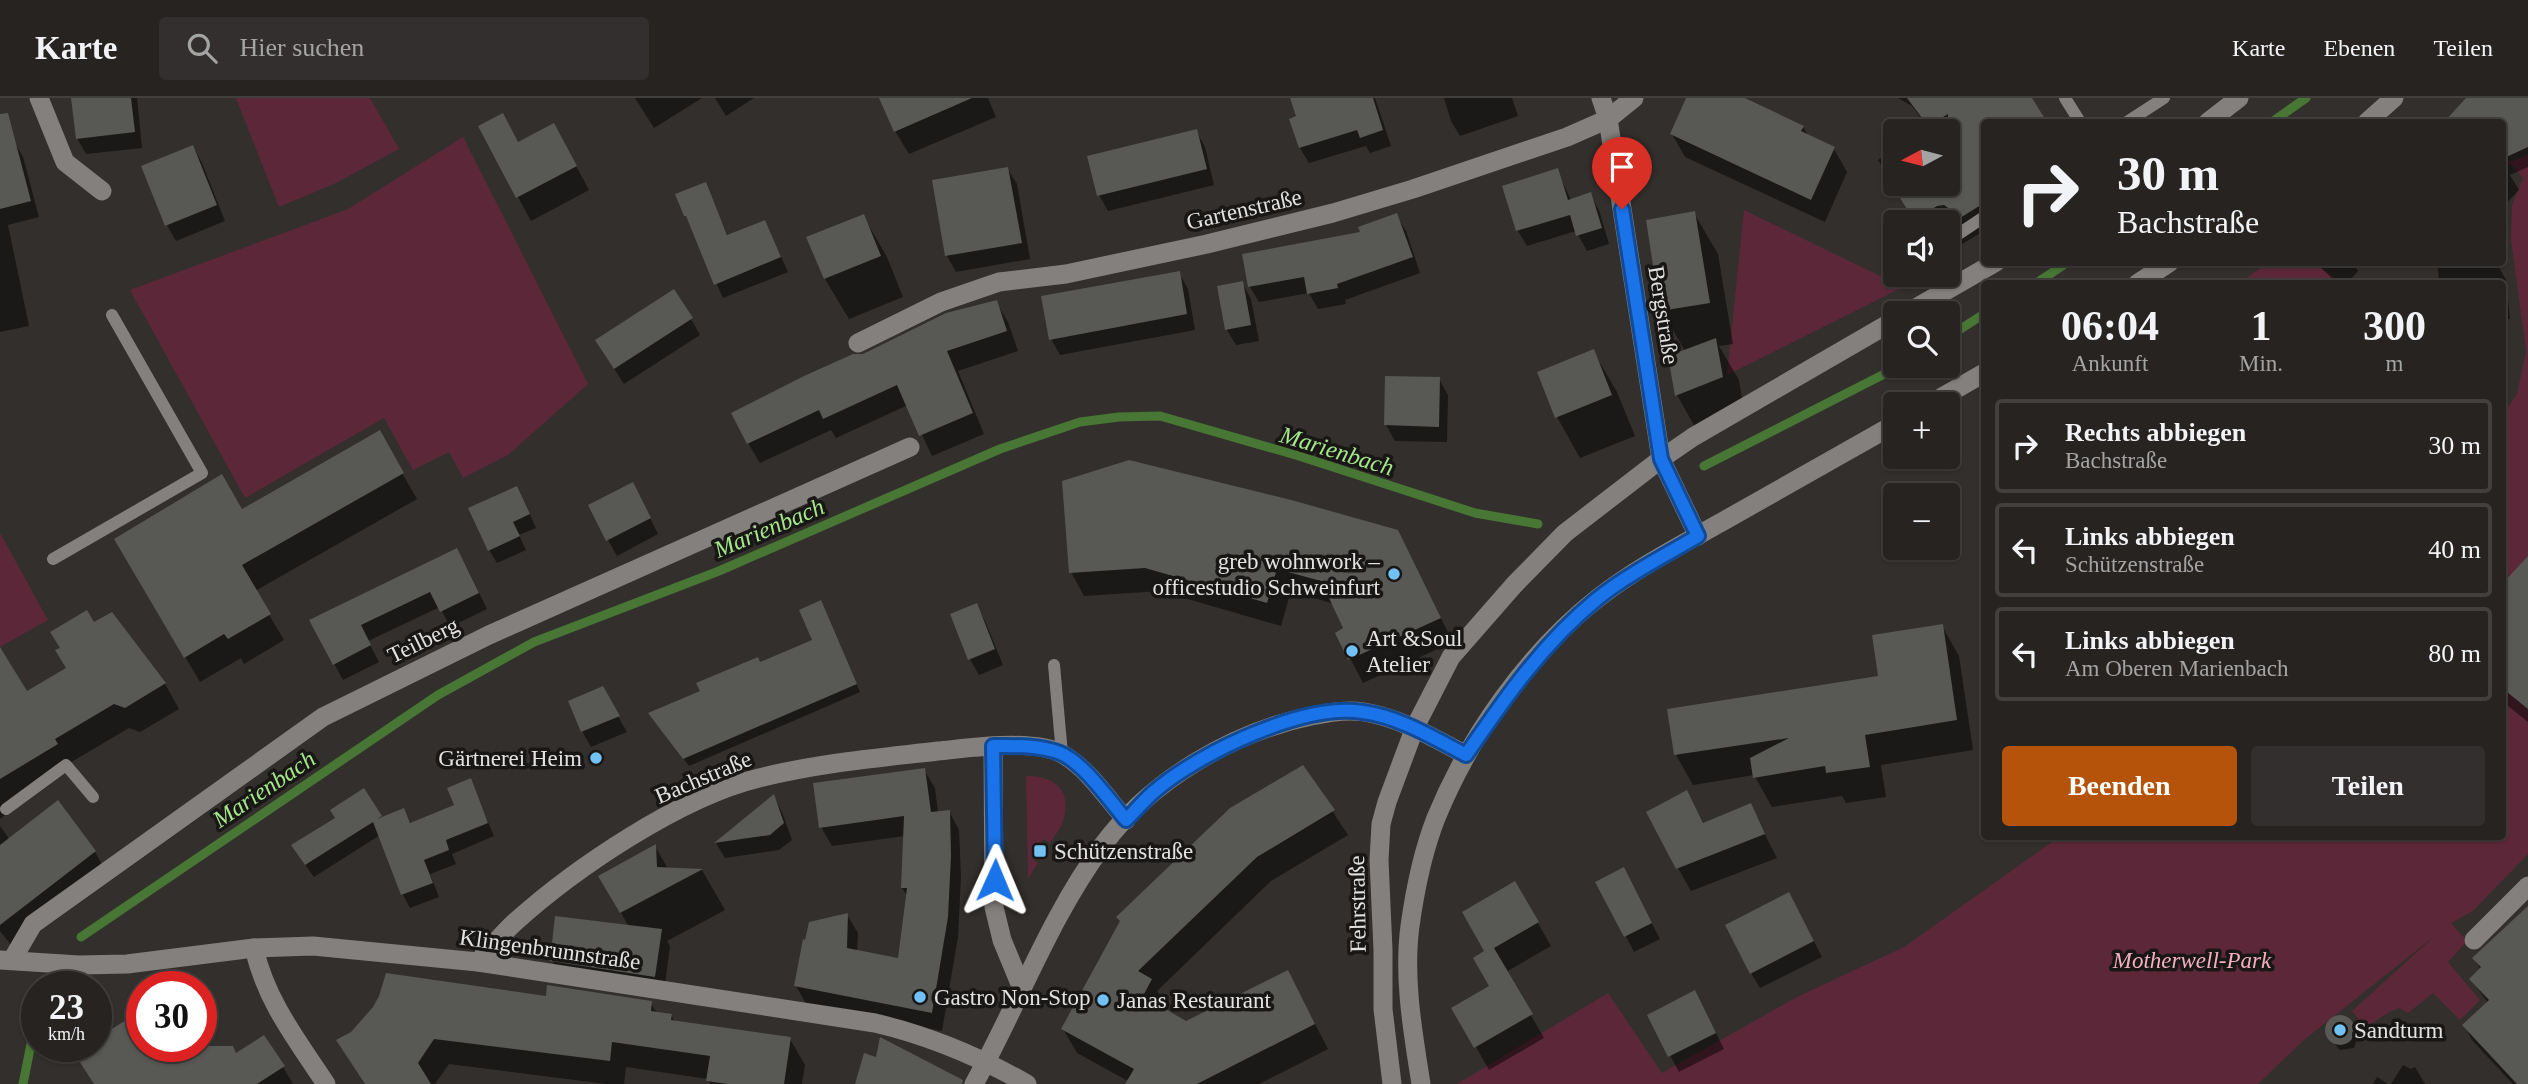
<!DOCTYPE html>
<html lang="de">
<meta charset="utf-8">
<style>
body{margin:0;font-family:"Times New Roman",serif;background:#322f2e;color:#f1f3f6;height:100vh;display:flex;flex-direction:column;font-size:26px;white-space:nowrap}
*{box-sizing:border-box;margin:0}
p{font-size:23px;color:#a4a4a5}
.icon{flex:none;width:38px;height:38px;fill:none;stroke:currentColor;stroke-width:2;stroke-linecap:round;stroke-linejoin:round}
.map{position:relative;flex:1;overflow:hidden}
.sheet{position:absolute;left:1981px;top:182px;width:525px;height:560px;display:flex;flex-direction:column;background:#262321;border-radius:7px;box-shadow:0 2px 5px #0004,0 0 0 2px #42403f}
.sheet>*{flex:none}
.banner{position:absolute;left:1981px;top:21px;width:525px;height:147px;border-radius:7px;box-shadow:0 2px 5px #0004,0 0 0 2px #42403f;background:#262321;color:#f1f3f6;overflow:hidden}
.needle{width:46px;rotate:263deg}
.tools{position:absolute;left:1883px;top:21px;display:grid;gap:14px}
.tools a{display:grid;place-items:center;width:77px;height:77px;border-radius:7px;background:#262321;box-shadow:0 2px 5px #0004,0 0 0 2px #42403f;font-size:35px}
.speed{position:absolute;left:21px;top:873px;display:flex;gap:14px;font-size:35px;font-weight:700;text-align:center}
.speed>*{display:grid;place-content:center;width:91px;height:91px;border-radius:50%;background:#262321;box-shadow:0 2px 5px #0004,0 0 0 2px #42403f;line-height:1}
.speed small{font-size:18px;font-weight:400}
.speed .limit{border:10px solid #d22;background:#fff;color:#111}
.pin{position:absolute;display:grid;place-items:center;width:60px;height:60px;color:#fff;margin:-72px -30px;border-radius:50% 50% 50% 0;rotate:-45deg;box-shadow:0 0 7px #0007}
.pin .icon{rotate:45deg}
.me{position:absolute;width:77px;margin:-38px;rotate:1deg;stroke-linejoin:round;filter:drop-shadow(0 0 5px #0008)}
.turn{display:flex;align-items:center;gap:24px;height:147px;padding:0 21px;font-size:32px}
.turn .icon{width:91px;height:91px;stroke-width:2.5}
.turn b{display:block;font-size:49px;line-height:60px}
.eta{display:flex;justify-content:space-evenly;align-items:center;height:119px;text-align:center}
.eta b{font-size:42px;font-weight:700;line-height:49px}
.primary-button{display:flex;gap:14px;margin-top:auto;padding:14px 21px}
.primary-button a{flex:1;height:80px;border-radius:7px;background:#b45309;color:#fff;font-size:28px;font-weight:700;line-height:80px;text-align:center}
.primary-button a+a{background:#322f2e;color:#f1f3f6}
ul{padding:0;list-style:none}
li{display:flex;align-items:center;gap:21px;height:94px;margin:0 14px 10px;padding:0 7px;border:4px solid #42403f;border-radius:7px}
li div{flex:1}
li b{display:block;font-size:26px}
li em{font-style:normal}
header{display:flex;align-items:center;gap:42px;box-sizing:border-box;height:98px;padding:0 35px;background:#262321;border-bottom:2px solid #42403f}
header strong{font-size:33px}
nav{display:flex;gap:38px;margin-inline-start:auto;font-size:24px}
.search{width:490px;height:63px;background:#322f2e;display:flex;align-items:center;gap:18px;box-sizing:border-box;padding:0 24px;border-radius:7px;color:#a4a4a5;font-size:26px}
.map>svg:first-child{display:block}
.green{fill:#5c2839}
.shadow{fill:#0007}
.lines{fill:none;stroke-linecap:round;stroke-linejoin:round}
.stream{stroke:#487634;stroke-width:9}
.building{fill:#585854}
.service{stroke:#83807d;stroke-width:12}
.minor{stroke:#83807d;stroke-width:19}
.secondary{stroke:#83807d;stroke-width:19}
.route-casing{stroke:#114b97;stroke-width:18}
.route{stroke:#1a73e8;stroke-width:12}
.poi-dot{fill:#72c1f5;stroke:#191716;stroke-width:2.5}
.labels{text-anchor:middle;stroke-width:7;stroke-linejoin:round;paint-order:stroke}
.street-label{font-size:23px;fill:#e4e2e0;stroke:#191716}
.poi-label{font-size:23px;fill:#e4e2e0;stroke:#191716;text-anchor:start}
.park-label{font-size:23px;font-style:italic;fill:#f4afc1;stroke:#191716}
.water-label{font-size:24px;font-style:italic;fill:#a5e78b;stroke:#191716}
</style>
<header>
<strong>Karte</strong>
<div class="search"><svg class="icon" aria-label="search" viewBox="0 0 24 24"><circle cx="10" cy="10" r="6"/><path d="M15 15l6 6"/></svg>Hier suchen</div>
<nav><a>Karte</a><a>Ebenen</a><a>Teilen</a></nav>
</header>
<div class="map">
<svg width="2528" height="986" viewBox="0 0 2528 986">
<rect width="100%" height="100%" fill="#322f2c"/>
<g class="green">
<path d="M236,0H370L399,51L334,86L279,109Z"/>
<path d="M463,39L588,286L508,357L463,380L449,354L413,372L384,320L245,400L130,192L348,111Z"/>
<path d="M2528,56V458L2503,486V317L2517,296L2526,253L2511,141L2512,107L2523,80L2509,64Z"/>
<path d="M1744,112L1903,189L1727,277Z"/>
<path d="M2268,164L2315,165L2341,185H2240Z"/>
<path d="M0,435L48,522L0,549Z"/>
<path d="M2503,590L2528,611V756L2473,813L2451,825L2467,843L2448,864L2480,902L2460,922L2433,895L2408,915L2399,910L2389,914L2365,930L2352,913L2436,837L2304,942L2258,986H1457L1608,895L1662,975L1797,899L1904,849L2059,739L2502,738Z"/>
<path d="M1026,678C1052,677 1072,691 1064,720C1062,729 1055,737 1050,745L1043,741L1031,760L1038,765L1028,781Z"/>
</g>
<g class="shadow">
<path d="M73,0H137L142,50L86,56L77,40Z"/>
<path d="M635,0H702L654,30Z"/>
<path d="M715,0H754L726,18Z"/>
<path d="M881,0H988L996,19L909,56L895,33Z"/>
<path d="M1292,0H1375L1391,48L1370,55L1366,48L1309,65L1300,50L1292,22L1299,20Z"/>
<path d="M1444,0H1512L1518,18L1460,38L1451,23Z"/>
<path d="M1688,0H1741L1803,29L1809,39L1834,51L1847,74L1825,124L1685,59L1672,36Z"/>
<path d="M1898,0H2030L2045,24H1984V133L1962,146L1951,128L1948,129V124H1916L1878,62L1895,51V86H1948V33H1924L1928,30L1912,8Z"/>
<path d="M2468,0H2528V69L2510,77L2519,92L2502,110V24H2446Z"/>
<path d="M480,29L518,46L567,51L589,92L531,123Z"/>
<path d="M0,30L14,43L23,59L39,119L8,127L29,228L0,234Z"/>
<path d="M1196,33L1205,49L1214,87L1108,113L1099,97Z"/>
<path d="M193,49L202,65L225,123L176,143L167,127Z"/>
<path d="M1007,70L1017,86L1030,161L956,174L947,158L934,83Z"/>
<path d="M1557,73L1571,102L1590,97L1599,112L1609,146L1587,153L1576,133L1527,148L1518,133L1504,89Z"/>
<path d="M705,86L728,138L765,124L788,174L723,200L686,118Z"/>
<path d="M1694,115L1718,156L1733,246L1719,248L1739,282L1745,320L1700,338L1677,297L1670,259L1685,253L1662,213L1648,123Z"/>
<path d="M1396,117L1406,133L1420,175L1345,202L1346,206L1318,211L1309,195L1259,204L1250,189L1244,157L1362,135Z"/>
<path d="M863,118L887,159L903,199L849,221L825,181L809,140Z"/>
<path d="M2315,164H2353L2358,173L2347,186H2338Z"/>
<path d="M2437,164H2496L2506,182L2510,221L2502,222V186H2426L2439,182Z"/>
<path d="M1179,175L1188,191L1195,232L1060,257L1051,241Z"/>
<path d="M1242,185L1251,201L1259,243L1236,247L1227,232Z"/>
<path d="M996,204L1008,224L1018,253L958,273L984,336L932,358L908,307L836,340L831,332L760,365L748,345Z"/>
<path d="M691,221L700,237L624,286L606,258Z"/>
<path d="M1593,253L1617,294L1635,338L1580,360L1557,319L1539,275Z"/>
<path d="M1439,281L1448,297L1447,344L1395,343L1386,327Z"/>
<path d="M379,335L417,401L255,493L284,542L244,566L241,560L200,584L116,442L242,413Z"/>
<path d="M641,402L658,436L617,458L608,442Z"/>
<path d="M524,403L536,430L519,437L526,452L497,465L489,452Z"/>
<path d="M1397,434L1453,544L1363,585L1337,535L1346,531L1334,506L1291,493L1281,528L1160,493L1084,498L1071,474Z"/>
<path d="M2528,461V624L2502,603V489Z"/>
<path d="M466,468L487,511L450,529L440,509L368,543L379,564L343,582L311,523Z"/>
<path d="M976,507L985,523L1003,567L979,577L970,561Z"/>
<path d="M824,512L860,594L689,668L650,616L815,543Z"/>
<path d="M111,516L165,586L179,611L140,634L129,630L68,666L0,721V584L26,596L68,571L94,527Z"/>
<path d="M1942,528L1959,558L1973,652L1881,667L1886,699L1846,705L1842,698L1772,709L1754,677L1693,687L1676,657L1880,579Z"/>
<path d="M602,590L627,634L591,649L582,633Z"/>
<path d="M1303,669L1348,737L1271,783L1157,893L1165,907L1162,911L1186,925L1301,899L1328,951L1259,986H1127L1128,983L1077,955L1063,931Z"/>
<path d="M924,672L935,690L938,715L949,713L959,732L961,779L958,839L942,933L806,906L796,888L847,817L858,835L857,854L899,862L908,799L902,790L905,738L832,748L821,729Z"/>
<path d="M470,683L494,738L452,756L456,766L430,776L439,799L410,810L403,797L380,737L314,779L301,761L363,692L382,721L404,713L411,726L457,708Z"/>
<path d="M1687,695L1704,726L1750,708L1777,760L1691,793L1678,770Z"/>
<path d="M774,699L782,714L792,742L779,752L725,760L716,745Z"/>
<path d="M0,728L10,742L95,754L109,779L15,852L0,833Z"/>
<path d="M655,748L668,771L702,772L725,812L667,843L670,848L664,894L561,878L552,862L629,829L601,779Z"/>
<path d="M1598,784L1632,787L1660,841L1634,854Z"/>
<path d="M1515,785L1551,848L1506,874L1544,940L1489,972L1454,910L1491,889L1487,854Z"/>
<path d="M2528,810V986H2513L2472,942L2464,927L2488,905L2471,881L2481,872L2474,860Z"/>
<path d="M1798,812L1822,859L1760,890L1751,875Z"/>
<path d="M547,900L651,905L657,916L671,917L675,925L790,941L805,967L802,986H710L708,981L626,969L624,986H606L449,966L435,986H365L338,943Z"/>
<path d="M1703,910L1724,951L1679,974L1649,918Z"/>
<path d="M2338,918L2351,924L2356,932L2358,938L2354,950L2340,952L2330,940L2327,934L2328,927L2332,921Z"/>
<path d="M142,948L236,957L283,969L293,986H95Z"/>
<path d="M2403,967L2411,971L2415,969L2425,986H2391Z"/>
<path d="M2377,979L2388,986H2373Z"/>
</g>
<g class="lines">
<g class="stream">
<path d="M2272,24L2306,0"/>
<path d="M2035,186L2068,164"/>
<path d="M1948,239L1984,216"/>
<path d="M1704,368L1900,268"/>
<path d="M81,839L438,597L534,544L719,473L1000,351L1080,324L1119,319L1160,318L1299,358L1475,415L1538,426"/>
<path d="M23,986L37,916"/>
</g>
</g>
<g class="building">
<path d="M71,0H131L135,34L76,41Z"/>
<path d="M879,0H972L894,34Z"/>
<path d="M1290,0H1373L1383,32L1360,40L1357,32L1299,50L1289,21L1296,18Z"/>
<path d="M1686,0H1745L1804,28L1801,33L1835,49L1811,102L1670,36Z"/>
<path d="M1907,0H2032L2047,24H1984V105L1949,127L1947,124L1951,120V112L1944,107L1937,108L1914,122L1891,86H1948V16L1928,28Z"/>
<path d="M2466,0H2528V49L2502,61V24H2444Z"/>
<path d="M8,15L31,103L0,111V16Z"/>
<path d="M503,15L518,44L554,25L577,68L516,100L478,28Z"/>
<path d="M1197,31L1207,71L1097,98L1087,58Z"/>
<path d="M193,47L217,107L165,128L141,68Z"/>
<path d="M1008,69L1022,145L945,158L932,82Z"/>
<path d="M1558,70L1568,102L1591,94L1602,130L1576,138L1570,117L1516,133L1502,88Z"/>
<path d="M706,84L727,137L765,122L781,159L714,187L686,118H684L675,96Z"/>
<path d="M1695,113L1710,205L1660,213L1646,122Z"/>
<path d="M1397,115L1413,159L1337,186L1338,190L1307,196L1304,179L1248,189L1242,156L1360,134L1358,129Z"/>
<path d="M864,116L881,158L824,181L806,139Z"/>
<path d="M1180,173L1187,216L1049,242L1041,198Z"/>
<path d="M1243,183L1251,227L1225,232L1217,188Z"/>
<path d="M674,191L693,220L614,271L595,242Z"/>
<path d="M997,202L1007,233L947,253L973,315L919,338L897,287L823,321L819,312L747,346L731,315L804,278L853,256H863L946,215Z"/>
<path d="M1716,240L1723,279L1675,298L1668,258Z"/>
<path d="M1594,251L1612,297L1555,320L1537,274Z"/>
<path d="M1385,278L1440,279L1439,329L1384,327Z"/>
<path d="M380,332L404,375L242,467L271,516L228,541L224,536L184,560L114,441L222,376L242,411Z"/>
<path d="M1129,362L1295,403L1398,432L1441,520L1348,562L1335,535L1343,530L1321,483L1277,471L1267,505L1145,470L1069,475L1062,383Z"/>
<path d="M633,384L651,420L606,443L588,407Z"/>
<path d="M517,388L530,416L513,424L520,438L488,453L468,410Z"/>
<path d="M457,450L479,495L440,514L430,494L361,527L371,547L333,567L309,522Z"/>
<path d="M2528,458V611L2502,590V486Z"/>
<path d="M821,502L857,586L683,661L648,615L700,593L696,585L758,559L760,564L812,542L799,512Z"/>
<path d="M977,505L995,551L968,562L950,516Z"/>
<path d="M87,512L94,524L112,514L166,585L125,610L114,606L55,641L58,646L0,681V549L27,593L66,570L55,552L60,550L50,534Z"/>
<path d="M1943,526L1957,622L1865,637L1870,669L1826,675L1825,668L1753,680L1750,660L1789,640L1674,657L1667,611L1878,578L1872,537Z"/>
<path d="M603,588L620,618L581,634L568,603Z"/>
<path d="M1303,667L1335,712L1257,759L1138,873L1152,881L1143,898L1186,923L1288,872L1315,926L1197,986H1125L1134,971L1061,931L1120,823L1116,819L1230,710Z"/>
<path d="M925,670L931,714L950,712L951,758L948,819L932,915L794,888L803,841L805,842L809,824L848,815L847,850L898,860L907,790H901L904,718L819,730L813,685Z"/>
<path d="M471,680L488,725L446,742L449,752L424,762L433,785L401,797L373,724L305,767L291,747L335,720L330,712L364,690L382,718L377,721L404,710L410,725L454,707L447,690Z"/>
<path d="M1687,692L1703,725L1751,705L1765,736L1676,771L1646,714Z"/>
<path d="M774,696L784,725L770,737L714,745Z"/>
<path d="M58,702L96,753L0,827V747Z"/>
<path d="M656,746L657,769L703,771L620,815L598,778Z"/>
<path d="M1624,769L1652,825L1624,839L1595,784Z"/>
<path d="M1515,783L1539,824L1494,850L1533,916L1474,950L1451,910L1489,888L1473,860L1484,853L1462,814Z"/>
<path d="M1789,794L1814,843L1750,876L1725,827Z"/>
<path d="M2528,808V986H2517L2462,927L2489,902L2469,881L2481,869L2472,860Z"/>
<path d="M555,818L662,831L655,879L550,863Z"/>
<path d="M386,875L546,898L547,887L652,903L651,913L672,916L671,922L791,939L784,986H728L706,983L710,958L612,944L610,963L434,941L418,965L431,986H365L336,942L351,934L373,909L379,898Z"/>
<path d="M1695,892L1716,935L1668,959L1647,917Z"/>
<path d="M142,912V948H233L236,955L264,937L285,968L257,986H94L74,955L84,948H96V941Z"/>
<circle cx="2340" cy="932" r="15"/>
<path d="M880,939L963,982L962,986H855L864,955L876,959Z"/>
</g>
<g class="lines">
<g class="service">
<path d="M2065,0L2080,24"/>
<path d="M2127,24L2164,0"/>
<path d="M1929,124L1943,116"/>
<path d="M1948,143L1984,119"/>
<path d="M1936,177L1938,198"/>
<path d="M53,461L202,375L112,217"/>
<path d="M1054,567L1062,656"/>
<path d="M6,711L66,667L93,699"/>
</g>
<g class="minor">
<path d="M39,0L65,64L102,93"/>
<path d="M1601,0L1608,21L1661,361"/>
<path d="M858,245L941,204L999,184L1066,176L1207,146L1333,115L1413,91L1567,39L1608,21L1634,0"/>
<path d="M993,648L994,809L1002,842L1021,888"/>
<path d="M2474,842L2528,788"/>
<path d="M254,850C266,903 297,942 326,986"/>
<path d="M0,862L79,867L127,866L254,850L313,848L478,864L875,925C930,938 978,958 1027,986"/>
<path d="M12,862L33,826L323,619L489,537L910,349"/>
<path d="M478,864C490,851 501,837 514,825C575,770 680,699 759,680C818,665 878,660 938,653C970,650 1036,640 1064,657C1089,672 1107,700 1126,722"/>
<path d="M974,986C1018,907 1049,820 1103,747C1151,682 1233,634 1311,618C1329,615 1346,611 1364,614C1401,620 1434,640 1466,657"/>
</g>
<g class="secondary">
<path d="M2208,24L2239,0"/>
<path d="M2367,24L2394,0"/>
<path d="M2137,186L2170,164"/>
<path d="M1907,215L1996,164"/>
<path d="M1930,306L1984,275"/>
<path d="M1661,361L1698,438"/>
<path d="M1392,986L1383,911V852L1379,762L1381,726L1387,704L1415,629L1451,559L1514,487L1565,435L1661,361L1693,339L1895,222"/>
<path d="M1421,986C1413,935 1403,880 1410,828C1415,792 1423,753 1436,720C1470,637 1528,555 1598,500C1635,471 1679,448 1720,425C1779,392 1837,359 1895,326"/>
</g>
</g>
<g class="lines">
<g class="route-casing">
<path id="route" d="M995,782L993,648C1016,648 1039,647 1060,655C1083,664 1110,703 1126,722C1136,712 1145,701 1156,692C1201,654 1304,605 1363,614C1400,619 1434,640 1466,657C1505,600 1543,545 1597,501C1627,477 1664,458 1698,438L1661,361L1622,111"/>
</g>
<use href="#route" class="route"/>
</g>
<g class="poi-dot">
<circle cx="1394" cy="476" r="7"/>
<circle cx="1352" cy="553" r="7"/>
<circle cx="596" cy="660" r="7"/>
<rect x="1033" y="746" width="14" height="14" rx="3.5"/>
<circle cx="920" cy="899" r="7"/>
<circle cx="1103" cy="902" r="7"/>
<circle cx="2340" cy="932" r="7"/>
</g>
<g class="labels">
<g class="street-label">
<text transform="translate(1244 111) rotate(-13)" y="8">Gartenstraße</text>
<text transform="translate(1664 217) rotate(81)" y="8">Bergstraße</text>
<text transform="translate(423 542) rotate(-26)" y="8">Teilberg</text>
<text transform="translate(703 679) rotate(-23)" y="8">Bachstraße</text>
<text transform="translate(1357 806) rotate(-91)" y="8">Fehrstraße</text>
<text transform="translate(550 851) rotate(8)" y="8">Klingenbrunnstraße</text>
</g>
<g class="poi-label">
<text x="1380" y="471" text-anchor="end">greb wohnwork –<tspan x="1380" dy="26">officestudio Schweinfurt</tspan></text>
<text x="1366" y="548">Art &amp;Soul<tspan x="1366" dy="26">Atelier</tspan></text>
<text x="582" y="668" text-anchor="end">Gärtnerei Heim</text>
<text x="1054" y="761">Schützenstraße</text>
<text x="934" y="907">Gastro Non-Stop</text>
<text x="1117" y="910">Janas Restaurant</text>
<text x="2354" y="940">Sandturm</text>
</g>
<g class="park-label">
<text x="2192" y="870">Motherwell-Park</text>
</g>
<g class="water-label">
<text transform="translate(1337 353) rotate(17)" y="8">Marienbach</text>
<text transform="translate(769 430) rotate(-23)" y="8">Marienbach</text>
<text transform="translate(264 691) rotate(-34)" y="8">Marienbach</text>
</g>
</g>
</svg>
<div class="tools">
<a><svg class="needle" viewBox="-14 -14 28 28"><path d="M0-13l5 13h-10z" fill="#e53935"/><path d="M0 13l5-13h-10z" fill="#a4a4a5"/></svg></a>
<a><svg class="icon" aria-label="sound" viewBox="0 0 24 24"><path d="M4 9h4l5-4v14l-5-4H4zM17 9q2 3 0 6"/></svg></a>
<a><svg class="icon" aria-label="search" viewBox="0 0 24 24"><circle cx="10" cy="10" r="6"/><path d="M15 15l6 6"/></svg></a>
<a>+</a>
<a>−</a>
</div>
<div class="speed"><div>23<small>km/h</small></div><div class="limit">30</div></div>
<div class="pin" style="left:1622px;top:111px;background:#d93025"><svg class="icon" aria-label="arrive" viewBox="0 0 24 24"><path d="M6 21V4h12l-3 4 3 4H6"/></svg></div>
<svg class="me" style="left:995px;top:782px" viewBox="-20 -20 40 40"><path d="M0-17L14 15 0 8-14 15z" fill="#1a73e8" stroke="#fff" stroke-width="4"/></svg>
<div class="banner">
<div class="turn"><svg class="icon" aria-label="right" viewBox="0 0 24 24"><path d="M7 20v-9h11M14 6l5 5-5 5"/></svg><div><b>30 m</b>Bachstraße</div></div>
</div>
<section class="sheet">
<div class="eta">
<div><b>06:04</b><p>Ankunft</p></div>
<div><b>1</b><p>Min.</p></div>
<div><b>300</b><p>m</p></div>
</div>
<ul>
<li><svg class="icon" aria-label="right" viewBox="0 0 24 24"><path d="M7 20v-9h11M14 6l5 5-5 5"/></svg><div><b>Rechts abbiegen</b><p>Bachstraße</p></div><em>30 m</em></li>
<li><svg class="icon" aria-label="left" viewBox="0 0 24 24"><path d="M17 20v-9H6M10 6l-5 5 5 5"/></svg><div><b>Links abbiegen</b><p>Schützenstraße</p></div><em>40 m</em></li>
<li><svg class="icon" aria-label="left" viewBox="0 0 24 24"><path d="M17 20v-9H6M10 6l-5 5 5 5"/></svg><div><b>Links abbiegen</b><p>Am Oberen Marienbach</p></div><em>80 m</em></li>
</ul>
<div class="primary-button"><a>Beenden</a><a>Teilen</a></div>
</section>
</div>
